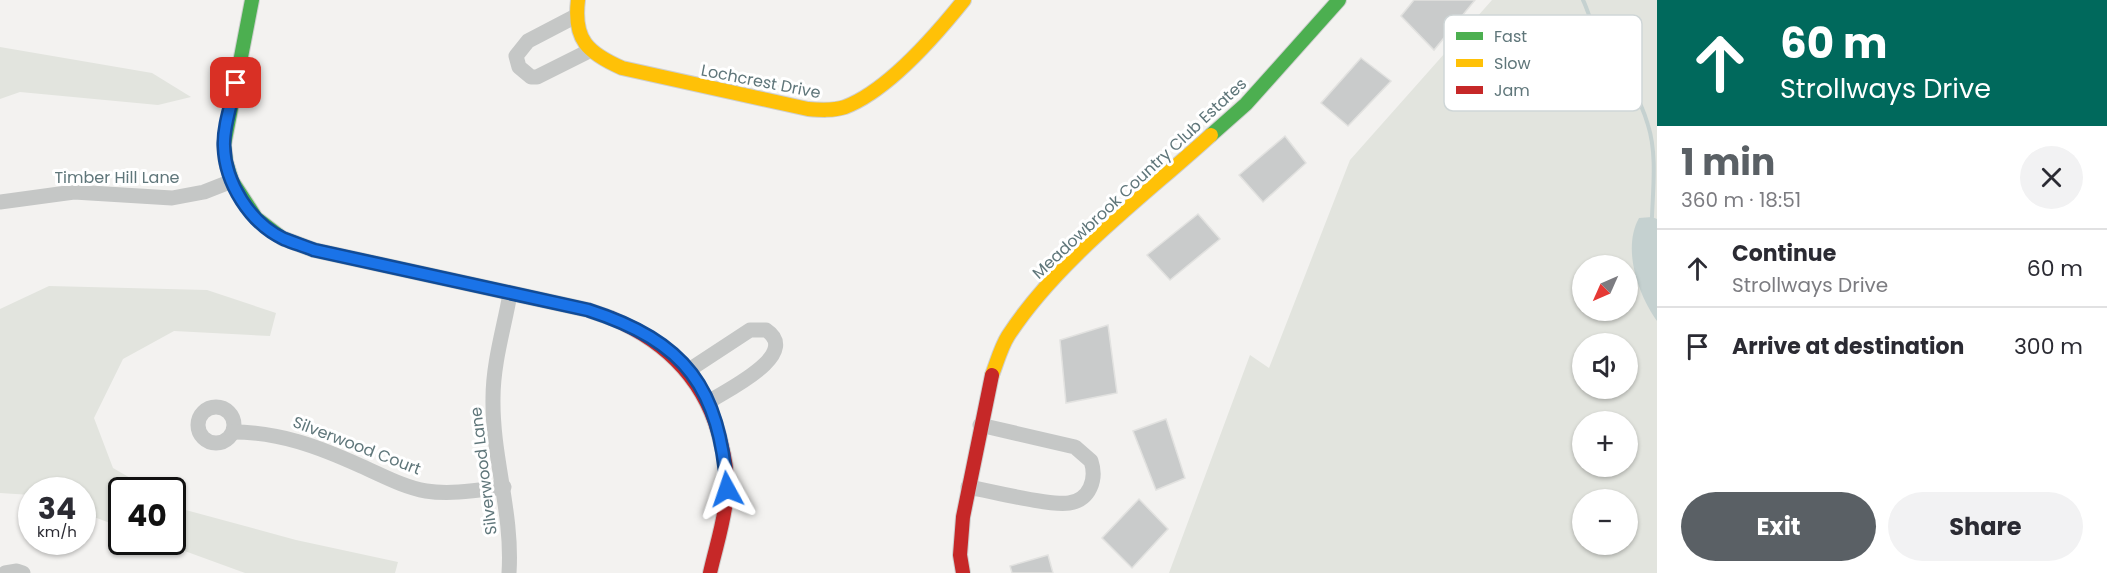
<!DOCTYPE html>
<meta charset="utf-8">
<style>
body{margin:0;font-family:Poppins,sans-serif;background:#f2f2f3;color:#2b2b33;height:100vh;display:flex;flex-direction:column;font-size:22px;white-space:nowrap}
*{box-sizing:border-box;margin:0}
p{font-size:20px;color:#7c7c81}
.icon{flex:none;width:33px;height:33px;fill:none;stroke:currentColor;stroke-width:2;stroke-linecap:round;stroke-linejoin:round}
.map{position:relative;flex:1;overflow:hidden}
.side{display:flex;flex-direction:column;background:#fff;width:450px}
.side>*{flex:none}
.top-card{background:#00695c;color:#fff;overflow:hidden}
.needle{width:39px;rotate:225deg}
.tools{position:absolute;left:1572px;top:255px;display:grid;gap:12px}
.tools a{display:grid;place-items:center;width:66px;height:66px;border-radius:50%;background:#fff;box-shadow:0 2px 4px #0004;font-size:30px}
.speed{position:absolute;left:18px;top:477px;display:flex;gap:12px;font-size:30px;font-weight:700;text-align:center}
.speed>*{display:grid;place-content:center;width:78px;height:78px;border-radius:50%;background:#fff;box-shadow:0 2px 4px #0004;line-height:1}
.speed small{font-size:15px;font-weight:400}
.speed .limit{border:3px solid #111;border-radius:9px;background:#fff;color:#111}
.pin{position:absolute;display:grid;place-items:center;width:51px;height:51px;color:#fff;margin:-26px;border-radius:12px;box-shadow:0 3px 9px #0006}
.me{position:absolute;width:66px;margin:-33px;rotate:355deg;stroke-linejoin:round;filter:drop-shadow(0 0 4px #0008)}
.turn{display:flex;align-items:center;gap:21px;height:126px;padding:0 24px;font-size:27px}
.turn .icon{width:78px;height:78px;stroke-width:2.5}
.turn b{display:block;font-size:42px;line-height:51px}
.round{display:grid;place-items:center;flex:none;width:63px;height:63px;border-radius:32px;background:#f2f2f3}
.summary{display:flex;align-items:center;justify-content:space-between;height:102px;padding:0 24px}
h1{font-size:36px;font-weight:700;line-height:45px;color:#5a6065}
.button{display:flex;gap:12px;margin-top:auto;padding:12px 24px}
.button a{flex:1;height:69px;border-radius:36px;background:#5a6065;color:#fff;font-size:24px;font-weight:700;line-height:69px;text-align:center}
.button a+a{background:#f2f2f3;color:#2b2b33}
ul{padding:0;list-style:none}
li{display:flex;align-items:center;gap:18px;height:78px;padding:0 24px;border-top:2px solid #e1e1e2}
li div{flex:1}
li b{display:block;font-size:22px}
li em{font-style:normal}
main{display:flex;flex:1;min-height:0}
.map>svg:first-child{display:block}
.green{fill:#e2e4de;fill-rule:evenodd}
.water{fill:#c5d1d0}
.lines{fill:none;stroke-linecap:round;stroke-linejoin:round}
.stream{stroke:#c5d1d0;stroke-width:4}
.building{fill:#c9cbcb;stroke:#e2e2e0;stroke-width:1.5}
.fast-casing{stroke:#cecfcf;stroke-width:16}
.slow-casing{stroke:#cecfcf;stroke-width:16}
.jam-casing{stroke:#cecfcf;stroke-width:16}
.street{stroke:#c5c7c6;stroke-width:15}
.fast{stroke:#4caf50;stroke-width:14}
.slow{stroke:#ffc107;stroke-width:14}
.jam{stroke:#c62828;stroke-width:14}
.route-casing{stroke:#114b97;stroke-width:15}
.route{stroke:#1a73e8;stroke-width:10}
.labels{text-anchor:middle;stroke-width:6;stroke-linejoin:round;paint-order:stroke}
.street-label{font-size:16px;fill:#5f767a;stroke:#fff}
.key{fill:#fff;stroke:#cfd6d7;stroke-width:1.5}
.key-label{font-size:16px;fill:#5f767a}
</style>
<main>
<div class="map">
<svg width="1657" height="573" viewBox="0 0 1657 573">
<rect width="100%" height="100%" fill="#f3f2f0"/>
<g class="green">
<path d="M1492,0H1657V573H1169L1250,355L1269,368L1350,160ZM1582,266H1628V310H1582ZM1582,344H1628V388H1582ZM1582,422H1628V466H1582ZM1582,500H1628V544H1582Z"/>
<path d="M0,47L152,73L191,97L158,105L20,92L0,99Z"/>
<path d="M49,286L207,290L276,313L270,336L174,331L123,359L94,418L113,468L151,490H122L121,527L83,513L82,490H32L31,495L0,493V309Z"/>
<path d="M173,503L182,509L296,540L398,562L395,573H245L160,542H172Z"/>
</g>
<path class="water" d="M1652,217L1657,219V321C1638,295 1622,248 1639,218Z"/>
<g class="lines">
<path class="stream" d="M1583,0C1588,10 1591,24 1597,34C1617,63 1638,90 1648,125C1657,153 1653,188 1652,217"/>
</g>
<g class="building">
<path d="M1414,0H1475L1434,50L1401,16Z"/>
<path d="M1361,58L1391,81L1348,126L1321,103Z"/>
<path d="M1285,136L1306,163L1263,202L1239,175Z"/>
<path d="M1198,214L1220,239L1170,280L1147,255Z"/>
<path d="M1108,325L1117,393L1066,403L1060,340Z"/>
<path d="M1166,419L1185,478L1156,490L1133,431Z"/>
<path d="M1139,499L1168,529L1132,568L1102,538Z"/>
<path d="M1048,555L1053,573H1012L1010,566Z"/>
</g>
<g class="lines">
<g class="fast-casing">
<g id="fast">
<path d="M252,0L224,145L226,162L232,181L256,218L282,238L314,250L588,310L611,318"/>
<path d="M1211,135L1246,104L1339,0"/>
</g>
</g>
<g class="slow-casing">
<g id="slow">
<path d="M578,0C573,40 588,53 622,68L808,109C820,110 833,111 845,107C887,91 936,35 964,0"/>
<path d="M992,375C997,362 1001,347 1008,336C1057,260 1144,196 1211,135"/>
</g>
</g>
<g class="jam-casing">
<g id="jam">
<path d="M611,318C668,342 707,382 721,443C725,458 728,476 727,492C725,520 716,546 710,573"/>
<path d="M963,573L960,555L963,517L992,375"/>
</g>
</g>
<g class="street">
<path d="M574,17L528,41L516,56L519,67L531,77H537L589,51"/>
<path d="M0,202L74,192L172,198L204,192L232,181"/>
<path d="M689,370L750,330H766C802,354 727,390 710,401"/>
<circle cx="216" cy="425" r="18"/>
<path d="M233,432C280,432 319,447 361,466C382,475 403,487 426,491C451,495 479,490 504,487"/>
<path d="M968,487C991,491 1048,506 1069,503C1090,500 1097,479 1091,461L1075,447L980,425"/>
<path d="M5,573L17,571L23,573"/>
<path d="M509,573C513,512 492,458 493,398C493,363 504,328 510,294"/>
</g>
<use href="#fast" class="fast"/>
<use href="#slow" class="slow"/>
<use href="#jam" class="jam"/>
</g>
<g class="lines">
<g class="route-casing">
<path id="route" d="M236,83C232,102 223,126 224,146C225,183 250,223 284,239C294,243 304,246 314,250L588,310C687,342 719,388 727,489"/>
</g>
<use href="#route" class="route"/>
</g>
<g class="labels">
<g class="street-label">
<text transform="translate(761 81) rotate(11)" y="6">Lochcrest Drive</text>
<text x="117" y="183">Timber Hill Lane</text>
<text transform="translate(1139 178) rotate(-43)" y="6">Meadowbrook Country Club Estates</text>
<text transform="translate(357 445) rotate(21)" y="6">Silverwood Court</text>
<text transform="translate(483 471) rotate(-97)" y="6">Silverwood Lane</text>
</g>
</g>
<rect x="1444" y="15" width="198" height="96" rx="9" class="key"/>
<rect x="1456" y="32" width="27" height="8" fill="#4caf50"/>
<rect x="1456" y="59" width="27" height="8" fill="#ffc107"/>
<rect x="1456" y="86" width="27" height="8" fill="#c62828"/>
<g class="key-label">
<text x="1494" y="42">Fast</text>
<text x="1494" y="69">Slow</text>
<text x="1494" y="96">Jam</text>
</g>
</svg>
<div class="tools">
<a><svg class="needle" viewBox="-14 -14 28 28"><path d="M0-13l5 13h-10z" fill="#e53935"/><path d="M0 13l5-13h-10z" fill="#7c7c81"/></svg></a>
<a><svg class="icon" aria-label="sound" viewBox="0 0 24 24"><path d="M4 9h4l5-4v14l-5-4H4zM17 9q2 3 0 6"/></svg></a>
<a>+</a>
<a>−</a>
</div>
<div class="speed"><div>34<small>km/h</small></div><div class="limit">40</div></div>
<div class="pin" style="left:236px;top:83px;background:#d93025"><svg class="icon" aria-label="arrive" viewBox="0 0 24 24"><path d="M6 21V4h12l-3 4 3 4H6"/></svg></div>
<svg class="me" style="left:727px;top:489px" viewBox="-20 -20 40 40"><path d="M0-17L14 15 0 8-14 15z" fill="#1a73e8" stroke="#fff" stroke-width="4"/></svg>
</div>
<section class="side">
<div class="top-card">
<div class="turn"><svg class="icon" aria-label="ahead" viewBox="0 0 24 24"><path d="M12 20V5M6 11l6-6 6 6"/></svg><div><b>60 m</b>Strollways Drive</div></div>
</div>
<div class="summary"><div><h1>1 min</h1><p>360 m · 18:51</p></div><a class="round"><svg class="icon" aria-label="close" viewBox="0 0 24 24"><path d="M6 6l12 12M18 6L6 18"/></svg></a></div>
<ul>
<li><svg class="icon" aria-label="ahead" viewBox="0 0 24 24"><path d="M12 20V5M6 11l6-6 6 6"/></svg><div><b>Continue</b><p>Strollways Drive</p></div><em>60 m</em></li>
<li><svg class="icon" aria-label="arrive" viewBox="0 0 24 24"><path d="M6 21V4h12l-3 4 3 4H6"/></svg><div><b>Arrive at destination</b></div><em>300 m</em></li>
</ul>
<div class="button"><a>Exit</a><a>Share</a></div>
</section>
</main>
